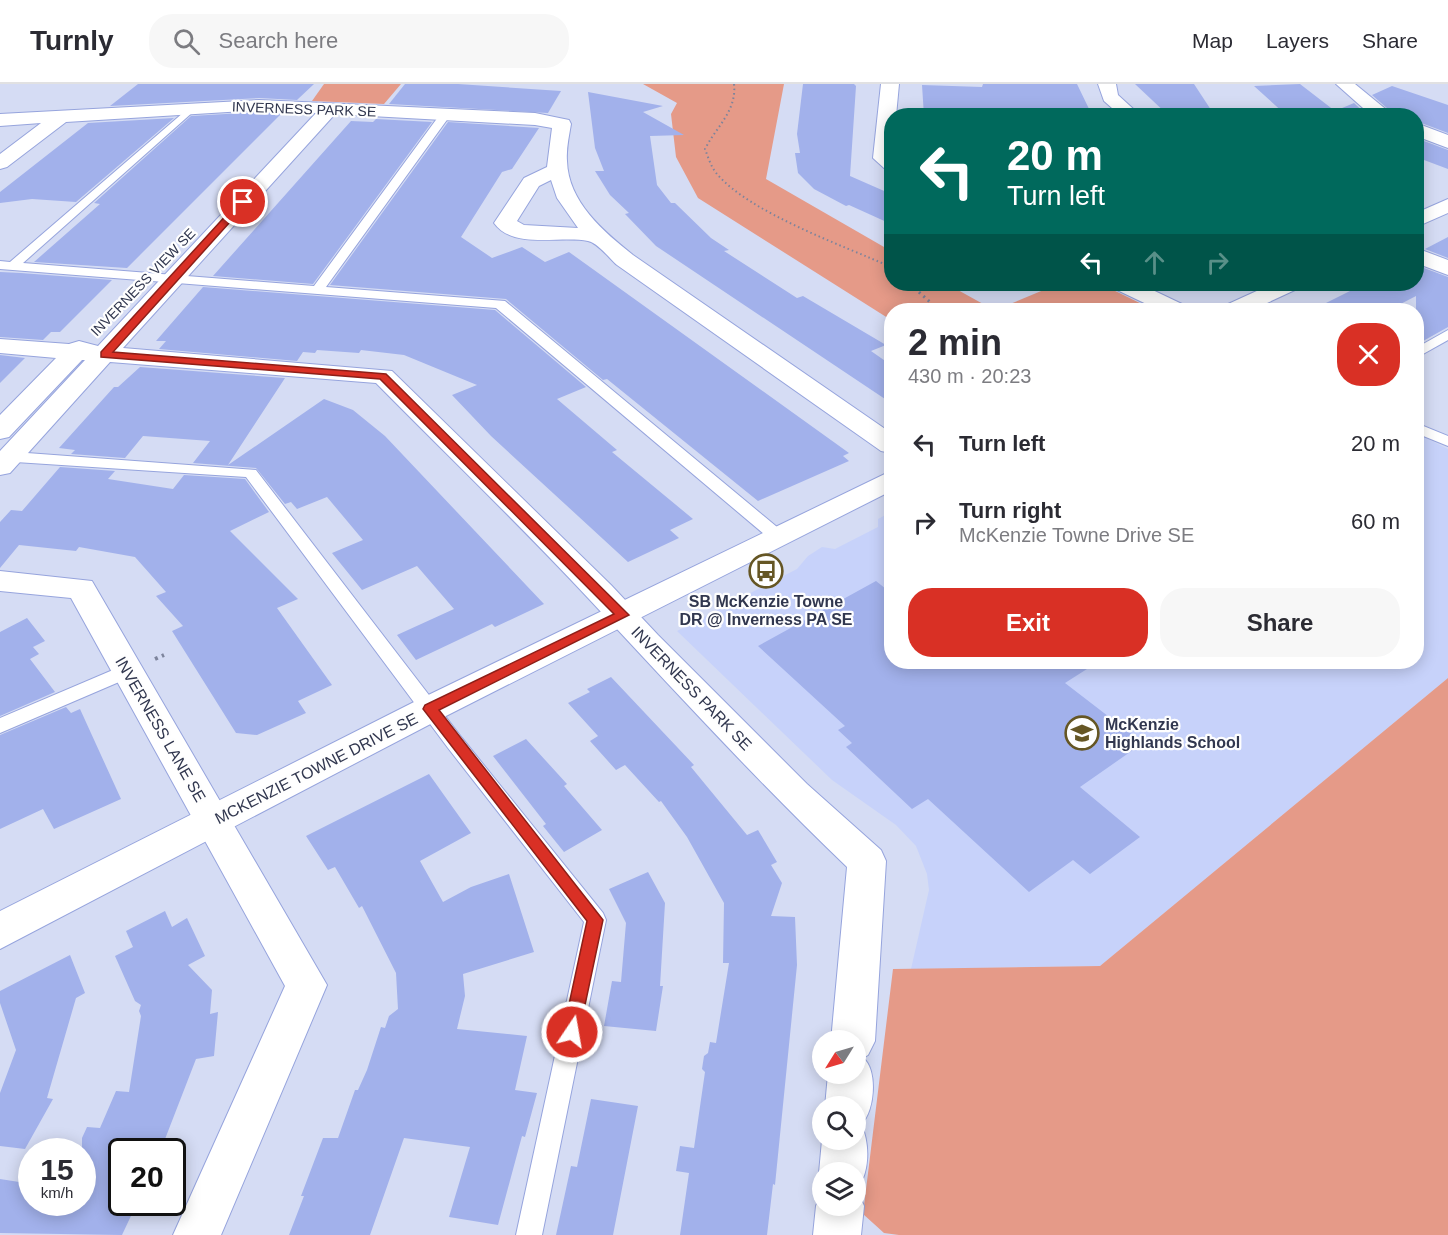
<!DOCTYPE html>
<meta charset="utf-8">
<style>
body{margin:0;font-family:Helvetica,sans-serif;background:#f7f7f7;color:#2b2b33;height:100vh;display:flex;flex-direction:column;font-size:22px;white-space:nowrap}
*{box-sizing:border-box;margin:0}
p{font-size:20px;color:#7c7c81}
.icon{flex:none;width:33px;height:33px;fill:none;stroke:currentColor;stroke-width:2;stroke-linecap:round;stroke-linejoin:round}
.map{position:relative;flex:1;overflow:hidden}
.panel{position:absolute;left:884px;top:219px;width:540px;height:366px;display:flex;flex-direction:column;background:#fff;border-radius:24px;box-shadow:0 3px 15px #0003}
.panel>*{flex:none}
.guide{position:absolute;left:884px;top:24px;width:540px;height:183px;border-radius:24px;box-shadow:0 3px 15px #0003;background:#00695c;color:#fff;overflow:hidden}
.needle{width:39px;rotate:233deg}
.controls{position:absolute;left:812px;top:946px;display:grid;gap:12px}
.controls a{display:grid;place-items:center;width:54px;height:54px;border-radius:50%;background:#fff;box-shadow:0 3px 15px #0003;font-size:30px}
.speed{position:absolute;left:18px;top:1054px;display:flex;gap:12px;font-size:30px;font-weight:700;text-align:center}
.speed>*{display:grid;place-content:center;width:78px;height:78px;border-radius:50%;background:#fff;box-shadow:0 3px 15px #0003;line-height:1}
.speed small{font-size:15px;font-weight:400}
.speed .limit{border:3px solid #111;border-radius:9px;background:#fff;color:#111}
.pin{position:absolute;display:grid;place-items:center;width:51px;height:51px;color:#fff;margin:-26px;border:3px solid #fff;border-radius:50%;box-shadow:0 2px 6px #0007}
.me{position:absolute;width:66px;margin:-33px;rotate:12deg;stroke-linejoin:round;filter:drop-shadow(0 0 4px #0008)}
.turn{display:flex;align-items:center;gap:21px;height:126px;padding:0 24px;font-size:27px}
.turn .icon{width:78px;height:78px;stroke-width:2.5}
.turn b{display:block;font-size:42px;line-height:51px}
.lanes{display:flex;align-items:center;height:57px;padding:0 24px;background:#0003;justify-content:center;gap:30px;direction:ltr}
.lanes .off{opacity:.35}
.round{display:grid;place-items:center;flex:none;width:63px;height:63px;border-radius:24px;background:#f7f7f7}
.headline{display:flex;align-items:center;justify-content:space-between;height:102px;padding:0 24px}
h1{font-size:36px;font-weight:700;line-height:45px}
.primary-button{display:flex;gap:12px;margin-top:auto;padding:12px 24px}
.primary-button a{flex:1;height:69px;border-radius:24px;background:#d93025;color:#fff;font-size:24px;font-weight:700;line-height:69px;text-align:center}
.primary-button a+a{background:#f7f7f7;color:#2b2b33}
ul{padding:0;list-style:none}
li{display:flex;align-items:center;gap:18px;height:78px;padding:0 24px}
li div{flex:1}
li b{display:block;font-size:22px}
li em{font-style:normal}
header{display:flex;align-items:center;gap:36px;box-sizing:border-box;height:84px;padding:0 30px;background:#fff;border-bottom:2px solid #e1e1e2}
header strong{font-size:28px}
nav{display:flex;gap:33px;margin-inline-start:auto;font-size:21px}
.search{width:420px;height:54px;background:#f7f7f7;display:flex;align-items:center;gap:15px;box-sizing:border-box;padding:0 21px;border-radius:24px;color:#7c7c81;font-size:22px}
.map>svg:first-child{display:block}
.built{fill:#c7d2fa}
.green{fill:#e59a88}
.building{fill:#a2b1eb}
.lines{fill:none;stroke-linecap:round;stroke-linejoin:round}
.service-casing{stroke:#96a4dd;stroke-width:2}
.minor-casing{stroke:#96a4dd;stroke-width:2}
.tertiary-casing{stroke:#96a4dd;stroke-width:2}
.path-far2{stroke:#7d849c;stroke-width:2;stroke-dasharray:1.5 3;stroke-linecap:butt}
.path-far1{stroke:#7d849c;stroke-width:3;stroke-dasharray:2 4;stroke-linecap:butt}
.path{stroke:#7d849c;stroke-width:4;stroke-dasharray:3 4.5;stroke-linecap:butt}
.service{fill:#fff;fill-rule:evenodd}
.minor{fill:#fff;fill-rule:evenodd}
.tertiary{fill:#fff;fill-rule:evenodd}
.route{fill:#d93025;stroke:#8d1f18;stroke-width:1.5}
.labels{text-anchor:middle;stroke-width:4.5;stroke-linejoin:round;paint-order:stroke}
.far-street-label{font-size:14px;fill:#31374f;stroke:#fefefe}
.poi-label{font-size:16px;font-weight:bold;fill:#31374f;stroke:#fefefe}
.street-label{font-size:16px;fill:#31374f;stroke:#fefefe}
</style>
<header>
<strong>Turnly</strong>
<div class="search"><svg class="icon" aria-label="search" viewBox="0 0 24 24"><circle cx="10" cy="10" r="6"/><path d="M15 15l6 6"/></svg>Search here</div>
<nav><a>Map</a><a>Layers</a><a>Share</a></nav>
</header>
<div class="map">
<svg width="1448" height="1151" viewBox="0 0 1448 1151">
<rect width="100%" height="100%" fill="#d5dcf4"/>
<path class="built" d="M1416,349L1448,365V594L1100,882L911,885L929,806L927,790L916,762L896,741L832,696L677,547L797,485L808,472L822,463L835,465L878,443V435L891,428V578H1416Z"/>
<g class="green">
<path d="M324,0H401L384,20L312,17Z"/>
<path d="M643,0H784L766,95L891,167V200H947L994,226H891V236L698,114L676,73L671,30L677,19Z"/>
<path d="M1058,200H1101L1154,226H996Z"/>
<path d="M1448,594V1151H899L884,1149L863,1130L893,885L1100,882Z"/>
</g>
<g class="building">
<path d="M138,0H314L297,16L259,14L110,22Z"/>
<path d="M405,0H458L561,7L548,29L389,20Z"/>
<path d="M803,0H854L856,2L850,92L891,110V140L849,121L846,122L814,105L798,89L795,69H800L797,50Z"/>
<path d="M983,0H1077L1091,29H1084L1086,32H924L922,1L982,3Z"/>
<path d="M1135,0H1194L1215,32H1169Z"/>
<path d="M1300,0L1335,27L1354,19L1368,32H1287L1254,2Z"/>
<path d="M1392,2L1448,21V49L1416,37V32H1396L1372,11Z"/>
<path d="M588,8L663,22L643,28L684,51L650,52L657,101L671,119H675L711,154L729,166L724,167L797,214L803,212L886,261L871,267L891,281V319L656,162L625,130L629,129L610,111L595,87H604L595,64Z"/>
<path d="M259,28L282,29L127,184L34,178L100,120L94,119L191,32Z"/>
<path d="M174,34L76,118L32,115L0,119V108L88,39Z"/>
<path d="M376,35L432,38L313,200L213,192L351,37L373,38Z"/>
<path d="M448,38L539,44L512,85L502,88L461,153L492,174L522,163L545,178L569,168L849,369L843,372L849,377L758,417L607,295L603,296L506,215L330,201Z"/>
<path d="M1416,54L1448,66V85L1416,73Z"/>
<path d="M1448,153V174L1425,165Z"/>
<path d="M1416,181L1448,193V243L1416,261V212L1389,226H1312L1364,200H1416Z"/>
<path d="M0,188L21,189L112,196L60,248H51L43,256L0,253Z"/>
<path d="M203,203L495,226L586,303L557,315L617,366L612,368L693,435L670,446L679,454L628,478L491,352L452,311L477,301L404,271L361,266L359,269L317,266L315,269L303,268L297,277L159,265L166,257H156Z"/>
<path d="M0,271L25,274L0,299Z"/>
<path d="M140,283L285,294L228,381L324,315L353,326L385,352L544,520L495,543L492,540L416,576L397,551L454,525L417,482L362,506L332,469L363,456L327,413L297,425L291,418L285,420L256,384L193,379L210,357L143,352L125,374L71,370L75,366L59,364L114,303H118Z"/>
<path d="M60,383L115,387L108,395L173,405L184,391L245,395L269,428L230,447L298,515L277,524L332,601L298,617L306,629L257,651L236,649L172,547L183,542L156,512L166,508L135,473L79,463L76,467L19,461L0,484V438L11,426L22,427Z"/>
<path d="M876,497L891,509V578H1098L1065,599L1143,659L1080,703L1140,753L1090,790L1073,776L1029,808L928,715L912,725L846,663L852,659L838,646L845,642L758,562Z"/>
<path d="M27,534L45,557L33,563L39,570L30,575L55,608L0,632V548Z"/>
<path d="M611,593L694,681L691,683L747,751L758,746L777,778L771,781L782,799L771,832L795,833L797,881L775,1101L773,1100L767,1151H680L689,1089L676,1087L680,1062L694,1064L705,988L702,985L704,972L708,969L710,958L716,959L729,879H723L724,819L687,753L661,717L659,718L625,681L616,686L590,657L598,652L568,619L590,608L587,605Z"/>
<path d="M66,623L71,629L80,625L121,715L54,745L43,725L0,745V651Z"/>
<path d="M526,655L567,700L564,702L602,746L564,768L543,742L546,740L493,672Z"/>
<path d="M429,690L471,749L420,777L443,818L471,803L509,790L534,868L463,890L465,912L457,945L527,952L515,1006L537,1009L525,1053L522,1052L498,1141L449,1133L470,1063L404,1054L370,1151H289L304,1112H301L323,1054H338L355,1006H358L367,986L381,943L385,944L389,932L398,925L396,889L362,822L359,824L335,783L328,786L306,752Z"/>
<path d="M648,788L665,819L660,902H663L656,947L604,942L612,897L621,898L626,839L609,805Z"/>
<path d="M165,827L172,843L187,834L205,872L188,881L212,906L210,930L218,928L214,972L196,975L160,1068H122V1119H137L122,1151L0,1149V1095L32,1100V1119H82V1054L87,1043L100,1044L116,1007L129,1008L141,932L139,927L141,921L135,917L115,872L133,863L126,847Z"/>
<path d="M70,871L85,909L76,914L47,1014L53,1015L25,1065L0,1062V1009L16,966L0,919V907Z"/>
<path d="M591,1015L638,1022L613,1151H556L571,1082L577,1083Z"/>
</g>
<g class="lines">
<g class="service-casing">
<g id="service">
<path d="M191,22L194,23V27L23,179L314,202L441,29H449V33L326,203L505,217L783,448L785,452L783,456H771L496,224L0,185V177L10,178Z"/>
<path d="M1448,246V256L1416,274V264Z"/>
<path d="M1416,339L1448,352V362L1416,349Z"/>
<path d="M0,367L256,386L462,654L603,829L606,836L542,1151H516L584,838L448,664L246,393L0,377Z"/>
<path d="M127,580L133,582L136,587L133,592L0,649V634Z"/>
</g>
</g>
<g class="minor-casing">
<g id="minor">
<path d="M881,0H899L896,32H891V86L884,84L873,74Z"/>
<path d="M1098,0H1116L1118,11L1141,32H1121L1104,17Z"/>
<path d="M1336,0H1355L1394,32H1372Z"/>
<path d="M259,16L535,29L569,36L571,40C569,52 566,65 567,77C568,118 604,148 633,171L891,349V369L881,367L617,181C609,174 598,159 588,157C561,151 513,166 494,139L524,94L547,83L552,44L535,41L335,30L123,264L392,287L611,501L658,551L807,700L881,766L886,777L875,957L868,971L863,974C878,985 875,1028 861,1040C870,1060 870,1087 857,1106L864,1122L861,1151H813L816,1122L822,1108V1122H855V1089H822V1097L819,1089L822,1056H855V1023H825L828,990H855V957H831L847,783C757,697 674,606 589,515C520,441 447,371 376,299L110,278L10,389L0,391V367L85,276H82L9,353L0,355V331L56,274L0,269V255L69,260L79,257L98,262L316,29L259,26L66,38L7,83L0,85V70L41,39L0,42V30ZM551,96L557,114L578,144L524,141L517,137L539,102Z"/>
<path d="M1416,39L1448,51V64L1416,52Z"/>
<path d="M1416,164L1448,176V191L1416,179Z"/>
<path d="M1112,200H1140L1184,221L1188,226H1159L1115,205Z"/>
<path d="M0,487L92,497L327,901L221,1151H173L285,902L71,514L0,507Z"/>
</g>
</g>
<g class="tertiary-casing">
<g id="tertiary">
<path d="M1448,115V129L1416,143V129Z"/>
<path d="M1272,200H1300L1297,205L1252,226H1222L1226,221Z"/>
<path d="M891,387V407L442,634L0,865V827L418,616Z"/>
</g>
</g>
<path class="path-far2" d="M734,0C737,27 716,43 705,65C708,73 711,83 717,90C750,129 842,161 891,183"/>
<path class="path-far1" d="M910,200L939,226"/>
<path class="path" d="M155,575L164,571"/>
<use href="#service" class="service"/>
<use href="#minor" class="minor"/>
<use href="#tertiary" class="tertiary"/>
</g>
<path class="route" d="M240,116L248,118L113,268L386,290L629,531L439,626L603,836L578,954L572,957L565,954L563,948L587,837L423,625L425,621L614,530L380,295L101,273V268Z"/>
<defs>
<g id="bus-ring" transform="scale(1.725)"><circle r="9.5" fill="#fefefe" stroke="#655624" stroke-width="1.5"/><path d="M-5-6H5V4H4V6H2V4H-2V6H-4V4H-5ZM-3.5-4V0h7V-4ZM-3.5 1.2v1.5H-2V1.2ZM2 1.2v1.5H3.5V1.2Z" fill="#655624"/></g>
<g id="school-ring" transform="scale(1.725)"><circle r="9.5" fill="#fefefe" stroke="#655624" stroke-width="1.5"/><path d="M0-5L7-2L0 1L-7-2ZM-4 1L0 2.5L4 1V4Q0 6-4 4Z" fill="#655624"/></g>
</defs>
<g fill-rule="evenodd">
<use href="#bus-ring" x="766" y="487"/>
<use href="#school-ring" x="1082" y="649"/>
</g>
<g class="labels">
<g class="far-street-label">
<text transform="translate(304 25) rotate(2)" y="5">INVERNESS PARK SE</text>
<text transform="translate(143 198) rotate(-46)" y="5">INVERNESS VIEW SE</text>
</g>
<g class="poi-label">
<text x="766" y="523">SB McKenzie Towne<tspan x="766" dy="18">DR @ Inverness PA SE</tspan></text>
<text x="1105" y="646" text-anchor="start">McKenzie<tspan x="1105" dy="18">Highlands School</tspan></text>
</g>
<g class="street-label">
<text transform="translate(692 604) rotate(46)" y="6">INVERNESS PARK SE</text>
<text transform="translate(161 645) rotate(60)" y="6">INVERNESS LANE SE</text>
<text transform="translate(316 684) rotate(-27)" y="6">MCKENZIE TOWNE DRIVE SE</text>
</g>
</g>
</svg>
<div class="controls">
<a><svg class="needle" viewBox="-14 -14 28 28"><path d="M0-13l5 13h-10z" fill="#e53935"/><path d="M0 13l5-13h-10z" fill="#7c7c81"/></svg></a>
<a><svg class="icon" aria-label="search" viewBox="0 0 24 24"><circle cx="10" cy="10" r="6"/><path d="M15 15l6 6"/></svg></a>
<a><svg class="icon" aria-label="layers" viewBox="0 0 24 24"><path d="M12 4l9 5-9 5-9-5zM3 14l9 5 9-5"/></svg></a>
</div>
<div class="speed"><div>15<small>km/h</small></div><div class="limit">20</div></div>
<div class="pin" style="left:243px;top:118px;background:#d93025"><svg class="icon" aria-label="arrive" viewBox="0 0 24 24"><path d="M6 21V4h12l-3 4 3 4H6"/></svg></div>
<svg class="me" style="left:572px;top:948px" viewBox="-20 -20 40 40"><circle r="17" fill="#d93025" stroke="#fff" stroke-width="3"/><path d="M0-11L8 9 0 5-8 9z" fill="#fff"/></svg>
<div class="guide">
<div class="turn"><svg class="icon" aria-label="left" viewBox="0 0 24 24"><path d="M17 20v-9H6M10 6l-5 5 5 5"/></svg><div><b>20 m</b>Turn left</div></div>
<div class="lanes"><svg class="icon" aria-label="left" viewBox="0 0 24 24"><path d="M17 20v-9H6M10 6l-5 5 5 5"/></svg><svg class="icon off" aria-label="ahead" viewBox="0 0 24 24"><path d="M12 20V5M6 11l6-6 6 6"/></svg><svg class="icon off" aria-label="right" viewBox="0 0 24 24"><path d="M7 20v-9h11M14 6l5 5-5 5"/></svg></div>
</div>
<section class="panel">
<div class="headline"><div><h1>2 min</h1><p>430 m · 20:23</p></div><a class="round" style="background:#d93025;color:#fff"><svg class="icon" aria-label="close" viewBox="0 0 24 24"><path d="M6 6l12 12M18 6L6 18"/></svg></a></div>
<ul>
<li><svg class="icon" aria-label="left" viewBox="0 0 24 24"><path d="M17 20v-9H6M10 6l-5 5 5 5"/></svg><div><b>Turn left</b></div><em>20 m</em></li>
<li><svg class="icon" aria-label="right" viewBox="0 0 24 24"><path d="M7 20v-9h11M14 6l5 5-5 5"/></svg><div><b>Turn right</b><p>McKenzie Towne Drive SE</p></div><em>60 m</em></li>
</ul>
<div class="primary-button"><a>Exit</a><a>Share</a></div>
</section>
</div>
